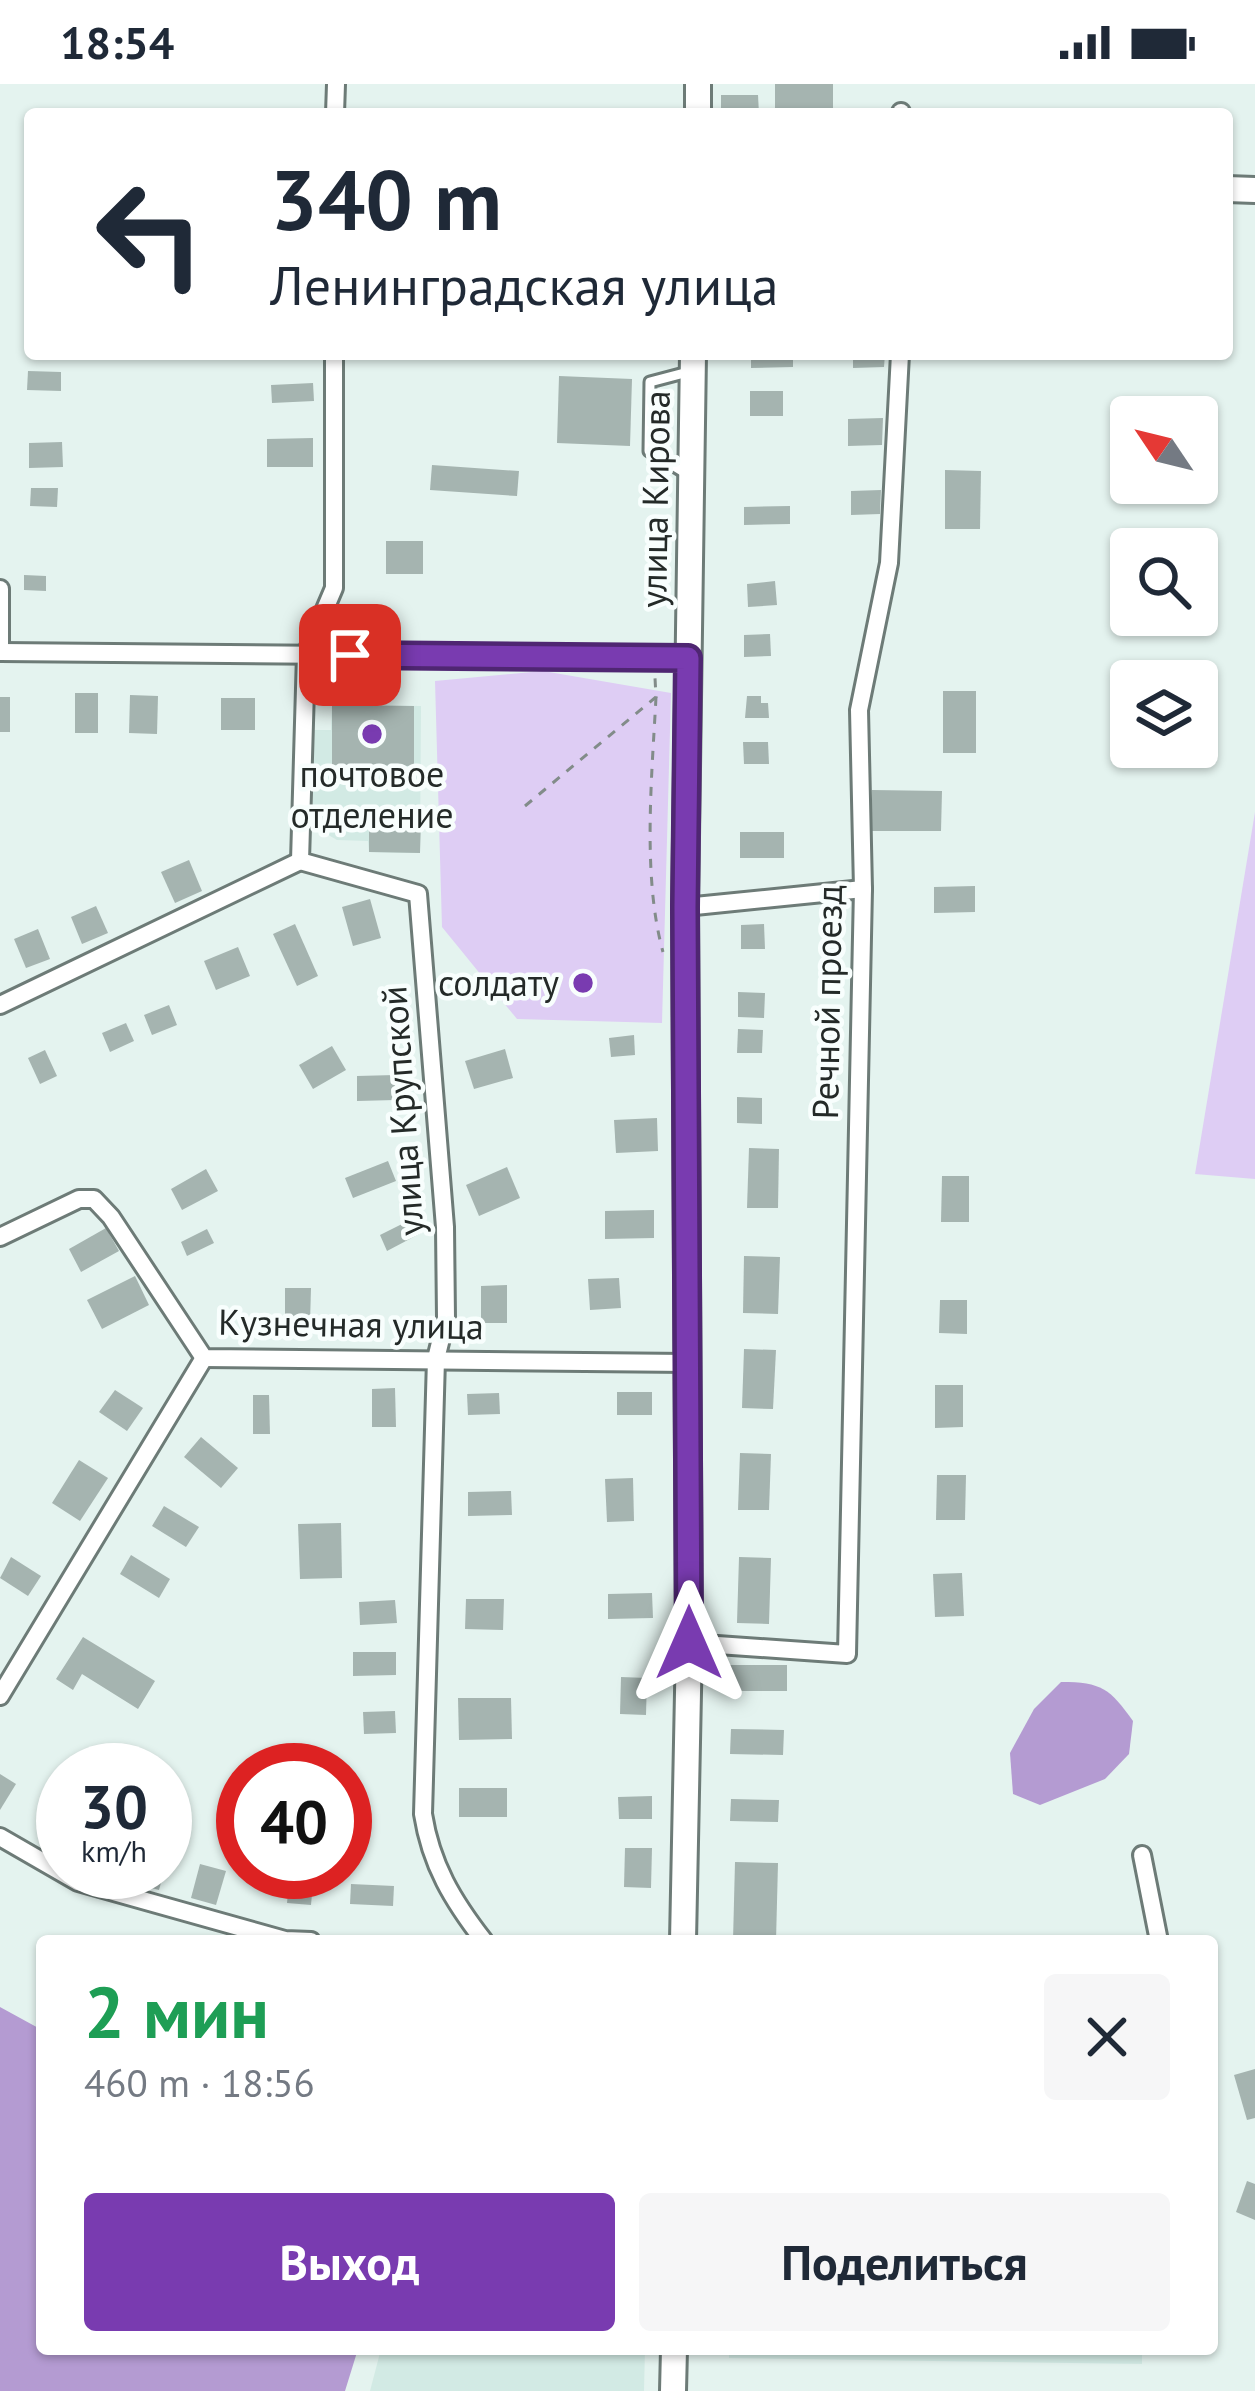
<!DOCTYPE html>
<html lang="ru">
<meta charset="utf-8">
<style>
body{margin:0;font-family:"PT Sans",sans-serif;background:#f6f6f7;color:#1f2937;height:100vh;display:flex;flex-direction:column;font-size:45px;white-space:nowrap}
*{box-sizing:border-box;margin:0}
p{font-size:39px;color:#747a83}
.icon{flex:none;width:66px;height:66px;fill:none;stroke:currentColor;stroke-width:2;stroke-linecap:round;stroke-linejoin:round}
.map{position:relative;flex:1;overflow:hidden}
.details{position:absolute;left:36px;top:1851px;width:1182px;height:420px;display:flex;flex-direction:column;background:#fff;border-radius:12px;box-shadow:0 3px 9px #0004}
.details>*{flex:none}
.banner{position:absolute;left:24px;top:24px;width:1209px;height:252px;border-radius:12px;box-shadow:0 3px 9px #0004;background:#fff;color:#1f2937;overflow:hidden}
.needle{width:78px;rotate:305deg}
.controls{position:absolute;left:1110px;top:312px;display:grid;gap:24px}
.controls a{display:grid;place-items:center;width:108px;height:108px;border-radius:12px;background:#fff;box-shadow:0 3px 9px #0004;font-size:60px}
.speed{position:absolute;left:36px;top:1659px;display:flex;gap:24px;font-size:60px;font-weight:700;text-align:center}
.speed>*{display:grid;place-content:center;width:156px;height:156px;border-radius:50%;background:#fff;box-shadow:0 3px 9px #0004;line-height:1}
.speed small{font-size:30px;font-weight:400}
.speed .limit{border:18px solid #d22;background:#fff;color:#111}
.pin{position:absolute;display:grid;place-items:center;width:102px;height:102px;color:#fff;margin:-51px;border-radius:24px;box-shadow:0 6px 18px #0006}
.me{position:absolute;width:132px;margin:-66px;rotate:0deg;stroke-linejoin:round;filter:drop-shadow(0 0 9px #0008)}
.turn{display:flex;align-items:center;gap:42px;height:252px;padding:0 48px;font-size:54px}
.turn .icon{width:156px;height:156px;stroke-width:2.5}
.turn b{display:block;font-size:84px;line-height:102px}
.round{display:grid;place-items:center;flex:none;width:126px;height:126px;border-radius:12px;background:#f6f6f7}
.summary{display:flex;align-items:center;justify-content:space-between;height:204px;padding:0 48px}
h1{font-size:72px;font-weight:800;line-height:90px;color:#1e9e55}
.button{display:flex;gap:24px;margin-top:auto;padding:24px 48px}
.button a{flex:1;height:138px;border-radius:12px;background:#793bb0;color:#fff;font-size:48px;font-weight:800;line-height:138px;text-align:center}
.button a+a{background:#f6f6f7;color:#1f2937}
.status{display:flex;justify-content:space-between;align-items:center;height:84px;padding:0 60px;background:#fff;direction:ltr}
.status svg{height:33px;fill:currentColor}
.map>svg:first-child{display:block}
.built{fill:#d2eae4}
.green{fill:#decdf4}
.water{fill:#b49bd2}
.building{fill:#a5b4b0}
.lines{fill:none;stroke-linecap:round;stroke-linejoin:round}
.lane-casing{stroke:#6d7b77;stroke-width:15}
.street-casing{stroke:#6d7b77;stroke-width:22}
.secondary-casing{stroke:#6d7b77;stroke-width:30}
.path{stroke:#828c89;stroke-width:3;stroke-dasharray:9 9;stroke-linecap:butt}
.lane{stroke:#fff;stroke-width:9}
.street{stroke:#fff;stroke-width:16}
.secondary{stroke:#fff;stroke-width:24}
.route-casing{stroke:#4f2672;stroke-width:30}
.route{stroke:#793bb0;stroke-width:21}
.poi-dot{fill:#793bb0;stroke:#f8fefd;stroke-width:4.5}
.labels{text-anchor:middle;stroke-width:9;stroke-linejoin:round;paint-order:stroke}
.street-label{font-size:36px;fill:#242a28;stroke:#f8fefd}
.poi-label{font-size:36px;fill:#242a28;stroke:#f8fefd}
</style>
<div class="status"><b>18:54</b><svg viewBox="0 0 49 12"><path d="M0 12V9h3v3zM5 12V6h3v6zM10 12V3h3v9zM15 12V0h3v12zM26 1h20v11H26zM47 4h2v5h-2z"/></svg></div>
<div class="map">
<svg width="1255" height="2307" viewBox="0 0 1255 2307">
<rect width="100%" height="100%" fill="#e4f3ef"/>
<g class="built">
<path d="M332,621L421,622L420,769L369,768L368,757L337,756L313,742L312,646H331Z"/>
<path d="M381,2265H645L644,2307H370Z"/>
<path d="M729,2265H1142V2280L729,2274Z"/>
</g>
<g class="green">
<path d="M543,587L671,609L662,939L517,935L442,843L435,597Z"/>
<path d="M1255,728V1095L1195,1090Z"/>
</g>
<g class="water">
<path d="M1061,1598C1102,1598 1110,1605 1133,1637L1129,1670L1105,1695L1040,1721L1013,1710L1010,1669L1034,1625Z"/>
<path d="M0,1923L42,1946V2265H358L345,2307H0Z"/>
</g>
<g class="building">
<rect x="775" y="0" width="58" height="30"/>
<path d="M721,11H758L759,30H721Z"/>
<path d="M751,270H793V283L751,284Z"/>
<path d="M853,270H885L884,283L853,284Z"/>
<path d="M28,287L61,288V307L27,306Z"/>
<path d="M559,292L632,295L630,362L557,359Z"/>
<path d="M313,299L314,317L272,319L271,301Z"/>
<rect x="750" y="307" width="33" height="25"/>
<path d="M883,334L882,361L848,362V335Z"/>
<path d="M313,354V383H267V355Z"/>
<path d="M62,358L63,383L29,384V359Z"/>
<path d="M432,381L519,387L517,412L430,406Z"/>
<path d="M945,386L981,387L980,445H945Z"/>
<path d="M31,404H58L57,423L30,422Z"/>
<path d="M881,406L880,430L851,431V407Z"/>
<path d="M790,422V440L744,441V423Z"/>
<rect x="386" y="457" width="37" height="33"/>
<path d="M24,491L46,492V507L24,506Z"/>
<path d="M775,497L777,521L748,523L747,500Z"/>
<path d="M770,550L771,572L744,573V551Z"/>
<rect x="943" y="607" width="33" height="62"/>
<rect x="75" y="609" width="23" height="40"/>
<path d="M130,611L158,612L157,650L129,649Z"/>
<path d="M747,612H761V619H768L769,634H745Z"/>
<rect x="0" y="613" width="10" height="35"/>
<rect x="221" y="614" width="34" height="32"/>
<path d="M332,621L414,622V682L332,681Z"/>
<path d="M743,658H768L769,680H744Z"/>
<path d="M872,706L942,707L941,747H872Z"/>
<path d="M369,736H421L420,769L369,768Z"/>
<rect x="740" y="748" width="44" height="26"/>
<path d="M189,776L202,807L175,819L161,788Z"/>
<path d="M975,802V828L934,829V803Z"/>
<path d="M370,815L381,854L353,862L342,823Z"/>
<path d="M96,822L108,849L82,860L71,833Z"/>
<path d="M295,840L318,892L297,902L273,850Z"/>
<path d="M764,840L765,865H741V841Z"/>
<path d="M38,845L50,875L26,884L14,855Z"/>
<path d="M238,863L250,892L216,906L204,877Z"/>
<path d="M738,908L765,909L764,934L738,933Z"/>
<path d="M169,921L177,941L152,951L144,931Z"/>
<path d="M126,939L134,957L110,968L102,949Z"/>
<path d="M738,945L763,946L762,969H737Z"/>
<path d="M634,951L635,971L611,973L609,954Z"/>
<path d="M332,962L346,986L313,1005L299,981Z"/>
<path d="M505,965L513,994L474,1005L465,977Z"/>
<path d="M45,966L57,992L40,1000L28,974Z"/>
<path d="M395,991V1016L357,1017V992Z"/>
<path d="M737,1013L762,1014V1040L737,1039Z"/>
<path d="M657,1034L658,1067L616,1069L614,1036Z"/>
<path d="M749,1064L779,1065L778,1124H747Z"/>
<path d="M388,1077L396,1097L353,1114L345,1094Z"/>
<path d="M507,1083L520,1114L479,1132L466,1101Z"/>
<path d="M206,1085L218,1107L182,1126L171,1105Z"/>
<path d="M942,1092H969V1138H941Z"/>
<path d="M654,1126V1154L605,1155V1127Z"/>
<path d="M416,1133L423,1148L387,1167L380,1151Z"/>
<path d="M106,1144L119,1167L81,1188L69,1165Z"/>
<path d="M207,1145L214,1159L187,1172L181,1158Z"/>
<path d="M744,1172L780,1173L778,1230L743,1229Z"/>
<path d="M135,1192L149,1221L102,1245L87,1216Z"/>
<path d="M619,1194L621,1224L590,1226L588,1195Z"/>
<path d="M507,1201V1239H481V1202Z"/>
<path d="M285,1204H311L310,1239H285Z"/>
<path d="M940,1216H967V1250L939,1249Z"/>
<path d="M744,1265L776,1266L773,1325L742,1324Z"/>
<path d="M935,1301H963V1343L935,1344Z"/>
<path d="M395,1304L396,1343H372V1305Z"/>
<path d="M115,1306L143,1324L127,1347L99,1328Z"/>
<rect x="617" y="1308" width="35" height="23"/>
<path d="M499,1309L500,1330L468,1331L467,1310Z"/>
<path d="M253,1311H269L270,1350H253Z"/>
<path d="M201,1353L238,1384L221,1404L184,1373Z"/>
<path d="M740,1369L771,1370L769,1426H738Z"/>
<path d="M79,1376L108,1394L80,1437L52,1419Z"/>
<path d="M937,1391H966L965,1436H936Z"/>
<path d="M633,1394L634,1437L607,1438L605,1395Z"/>
<path d="M511,1407L512,1431L468,1432V1408Z"/>
<path d="M164,1422L199,1443L186,1463L152,1442Z"/>
<path d="M341,1439L342,1494L300,1495L298,1440Z"/>
<path d="M131,1471L170,1495L159,1514L120,1490Z"/>
<path d="M11,1473L41,1492L28,1512L0,1494Z"/>
<path d="M739,1473L771,1474L769,1540L737,1539Z"/>
<path d="M962,1489L964,1532L935,1533L933,1490Z"/>
<path d="M652,1509L653,1534L608,1535V1510Z"/>
<path d="M466,1515H504L503,1546L465,1545Z"/>
<path d="M395,1516L397,1539L360,1541L359,1518Z"/>
<path d="M83,1553L155,1597L138,1625L82,1590L73,1606L56,1595Z"/>
<path d="M353,1568H396V1591L353,1592Z"/>
<rect x="728" y="1581" width="59" height="26"/>
<path d="M621,1593L647,1594L646,1631L620,1630Z"/>
<path d="M458,1614H511L512,1655L459,1656Z"/>
<path d="M395,1627L396,1649L364,1650L363,1628Z"/>
<path d="M731,1645L784,1646L783,1671L730,1670Z"/>
<path d="M0,1690L16,1700L0,1726Z"/>
<rect x="459" y="1704" width="48" height="29"/>
<path d="M652,1712V1735H619L618,1713Z"/>
<path d="M731,1715L779,1716L778,1738L730,1737Z"/>
<path d="M63,1753V1777L52,1770Z"/>
<path d="M625,1764H652L651,1804L624,1803Z"/>
<path d="M735,1778L778,1779L776,1857H733Z"/>
<path d="M200,1780L226,1787L216,1821L191,1814Z"/>
<path d="M130,1788H164L159,1806L128,1798Z"/>
<path d="M290,1788H314L311,1821L287,1819Z"/>
<path d="M351,1800L394,1802L393,1822L350,1820Z"/>
<path d="M1255,1985V2034L1247,2036L1234,1991Z"/>
<path d="M1247,2097L1255,2100V2136L1236,2128Z"/>
</g>
<g class="lines">
<g class="lane-casing">
<path id="lane" d="M687,390L649,367L650,298L688,288"/>
</g>
<g class="street-casing">
<g id="street">
<path d="M335,30L336,0"/>
<path d="M901,30V28"/>
<path d="M334,270V504L306,570L300,777L418,810L445,1143L446,1234L436,1275L423,1730C431,1781 453,1817 484,1857"/>
<path d="M0,505V568"/>
<path d="M0,568L689,574"/>
<path d="M685,823L863,805"/>
<path d="M0,921L300,777"/>
<path d="M0,1153L79,1115H94L111,1133L204,1274L688,1279"/>
<path d="M689,1559L847,1570L863,805L859,626L889,479L900,270"/>
<path d="M0,1612L204,1274"/>
<path d="M0,1753L78,1798L285,1856L311,1857"/>
<path d="M1142,1771L1159,1857"/>
</g>
</g>
<g class="secondary-casing">
<g id="secondary">
<path d="M698,30V0"/>
<path d="M1227,105L1255,106"/>
<path d="M683,1857L689,1559L685,823L693,270"/>
<path d="M673,2307L674,2265"/>
</g>
</g>
<g class="path">
<path d="M656,613C652,692 642,792 663,868"/>
<path d="M525,722L656,613L655,594"/>
</g>
<use href="#lane" class="lane"/>
<use href="#street" class="street"/>
<use href="#secondary" class="secondary"/>
</g>
<g class="lines">
<g class="route-casing">
<path id="route" d="M350,571L688,574L685,823L689,1559"/>
</g>
<use href="#route" class="route"/>
</g>
<g class="poi-dot">
<circle cx="372" cy="650" r="12"/>
<circle cx="583" cy="899" r="12"/>
</g>
<g class="labels">
<g class="street-label">
<text transform="translate(655 415) rotate(-89)" y="13">улица Кирова</text>
<text transform="translate(827 918) rotate(-89)" y="13">Речной проезд</text>
<text transform="translate(402 1027) rotate(-94)" y="13">улица Крупской</text>
<text transform="translate(351 1240) rotate(1)" y="13">Кузнечная улица</text>
</g>
<g class="poi-label">
<text x="372" y="703">почтовое<tspan x="372" dy="41">отделение</tspan></text>
<text x="559" y="912" text-anchor="end">солдату</text>
</g>
</g>
</svg>
<div class="controls">
<a><svg class="needle" viewBox="-14 -14 28 28"><path d="M0-13l5 13h-10z" fill="#e53935"/><path d="M0 13l5-13h-10z" fill="#747a83"/></svg></a>
<a><svg class="icon" aria-label="search" viewBox="0 0 24 24"><circle cx="10" cy="10" r="6"/><path d="M15 15l6 6"/></svg></a>
<a><svg class="icon" aria-label="layers" viewBox="0 0 24 24"><path d="M12 4l9 5-9 5-9-5zM3 14l9 5 9-5"/></svg></a>
</div>
<div class="speed"><div>30<small>km/h</small></div><div class="limit">40</div></div>
<div class="pin" style="left:350px;top:571px;background:#d93025"><svg class="icon" aria-label="arrive" viewBox="0 0 24 24"><path d="M6 21V4h12l-3 4 3 4H6"/></svg></div>
<svg class="me" style="left:689px;top:1559px" viewBox="-20 -20 40 40"><path d="M0-17L14 15 0 8-14 15z" fill="#793bb0" stroke="#fff" stroke-width="4"/></svg>
<div class="banner">
<div class="turn"><svg class="icon" aria-label="left" viewBox="0 0 24 24"><path d="M17 20v-9H6M10 6l-5 5 5 5"/></svg><div><b>340 m</b>Ленинградская улица</div></div>
</div>
<section class="details">
<div class="summary"><div><h1>2 мин</h1><p>460 m · 18:56</p></div><a class="round"><svg class="icon" aria-label="close" viewBox="0 0 24 24"><path d="M6 6l12 12M18 6L6 18"/></svg></a></div>
<div class="button"><a>Выход</a><a>Поделиться</a></div>
</section>
</div>
